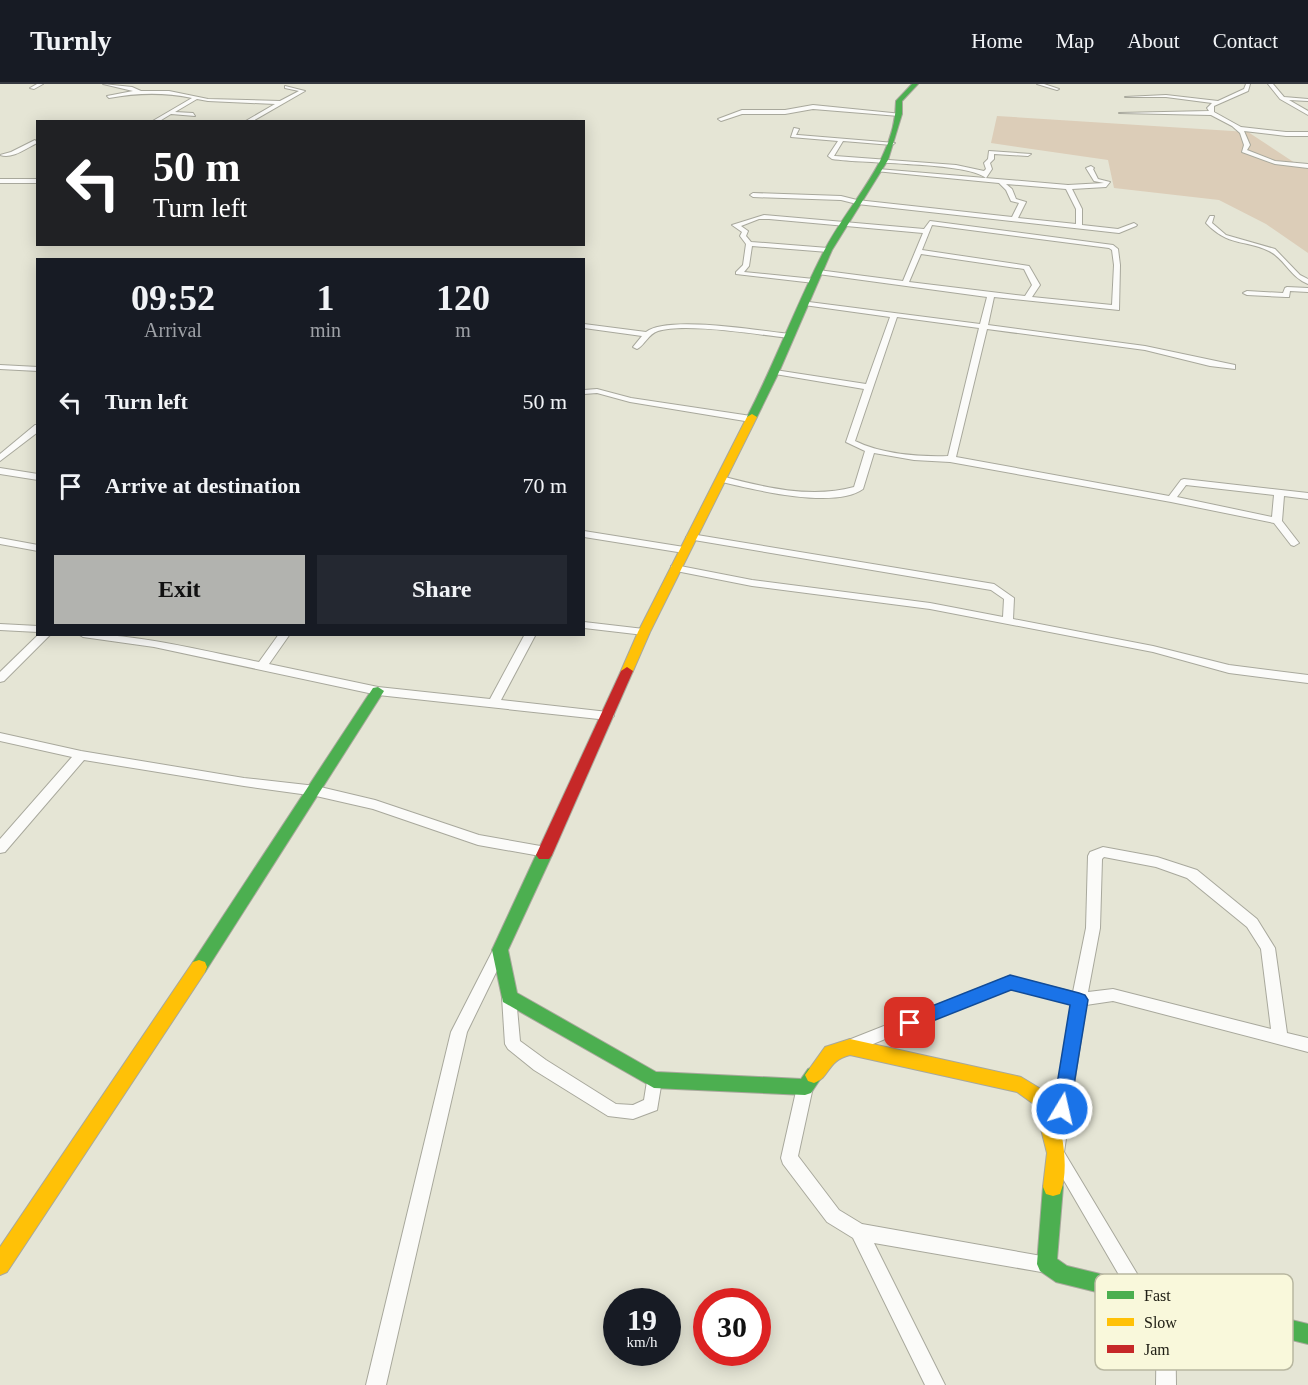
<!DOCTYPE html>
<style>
body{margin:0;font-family:"Times New Roman",serif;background:#242831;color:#f1f3f6;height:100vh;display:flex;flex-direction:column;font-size:22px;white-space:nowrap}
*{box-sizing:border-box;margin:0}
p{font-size:20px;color:#9ea1a6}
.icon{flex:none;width:33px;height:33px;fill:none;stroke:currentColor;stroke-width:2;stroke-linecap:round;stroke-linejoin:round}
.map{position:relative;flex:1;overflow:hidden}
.details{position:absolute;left:36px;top:174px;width:549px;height:378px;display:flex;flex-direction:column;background:#171b24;border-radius:0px;box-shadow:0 3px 15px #0003}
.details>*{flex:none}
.guide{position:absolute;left:36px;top:36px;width:549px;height:126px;border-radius:0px;box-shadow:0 3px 15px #0003;background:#202124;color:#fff;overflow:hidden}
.speed{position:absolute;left:603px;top:1204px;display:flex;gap:12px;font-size:30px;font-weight:700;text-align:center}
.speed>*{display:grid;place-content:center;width:78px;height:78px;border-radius:50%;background:#171b24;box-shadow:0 3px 15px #0003;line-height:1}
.speed small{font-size:15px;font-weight:400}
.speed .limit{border:9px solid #d22;background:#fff;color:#111}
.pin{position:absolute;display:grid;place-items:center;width:51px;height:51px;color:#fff;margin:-26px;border-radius:12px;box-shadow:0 3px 9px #0006}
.me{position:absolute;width:66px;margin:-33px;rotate:9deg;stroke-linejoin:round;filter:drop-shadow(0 0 4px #0008)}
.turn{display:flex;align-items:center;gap:21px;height:126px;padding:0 18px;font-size:27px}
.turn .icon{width:78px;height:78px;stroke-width:2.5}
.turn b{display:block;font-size:42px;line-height:51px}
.eta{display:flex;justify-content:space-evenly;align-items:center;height:102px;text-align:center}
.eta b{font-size:36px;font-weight:800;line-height:42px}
.primary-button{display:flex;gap:12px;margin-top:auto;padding:12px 18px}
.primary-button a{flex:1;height:69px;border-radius:0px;background:#b2b3af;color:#111;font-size:24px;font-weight:800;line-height:69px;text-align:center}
.primary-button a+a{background:#242831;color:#f1f3f6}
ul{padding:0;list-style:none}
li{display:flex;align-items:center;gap:18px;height:84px;padding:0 18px}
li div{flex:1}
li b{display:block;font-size:22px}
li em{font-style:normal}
header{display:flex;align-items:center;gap:36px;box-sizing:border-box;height:84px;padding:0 30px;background:#171b24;border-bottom:2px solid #363941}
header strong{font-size:28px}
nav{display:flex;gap:33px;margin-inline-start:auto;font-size:21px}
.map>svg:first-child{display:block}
.green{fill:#dccdb8}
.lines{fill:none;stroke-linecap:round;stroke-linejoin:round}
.street-casing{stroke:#a8a89c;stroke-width:2}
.fast-casing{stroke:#a8a89c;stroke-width:2}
.slow-casing{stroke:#a8a89c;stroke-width:2}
.jam-casing{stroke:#a8a89c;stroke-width:2}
.street{fill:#fbfbf9;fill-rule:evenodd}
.fast{fill:#4caf50;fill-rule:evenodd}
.slow{fill:#ffc107;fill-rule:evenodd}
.jam{fill:#c62828;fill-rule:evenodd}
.route{fill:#1a73e8;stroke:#114b97;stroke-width:1.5}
.key{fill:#f9f8db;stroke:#b8b7a0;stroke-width:1.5}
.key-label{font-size:16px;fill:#212016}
</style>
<header>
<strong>Turnly</strong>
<nav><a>Home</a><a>Map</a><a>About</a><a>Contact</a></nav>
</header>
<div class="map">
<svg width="1308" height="1301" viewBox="0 0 1308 1301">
<rect width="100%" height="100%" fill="#e5e5d5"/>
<path class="green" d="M997,32L1248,48L1295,79L1308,80V169L1266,140L1219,116L1114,104L1108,76L991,59Z"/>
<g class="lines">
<g class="street-casing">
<g id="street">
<path d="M37,0H43L34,5L30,4Z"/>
<path d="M103,0L132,3L141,7H169L208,15L280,17L299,7L285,4V2L305,7L251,38H244L275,20L208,17L197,15L175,28L193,29L195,32L171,30L158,38H151L192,14C163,8 137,9 109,14L107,12L133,7Z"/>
<path d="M1037,0H1044L1059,5L1057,6Z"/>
<path d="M1246,0H1250L1248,7L1214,22V28L1241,43L1286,48H1308V52H1286L1244,47L1250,61L1247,66L1275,77L1308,80V84L1275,80L1242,68L1244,61L1240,49L1232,42L1211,31L1119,29L1209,27L1207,24L1212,19L1166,13H1125L1166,11L1218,17L1244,5Z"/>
<path d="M1268,0H1273L1284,13L1308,15V17L1289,16L1308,27V31L1280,15Z"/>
<path d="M813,21L902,30L899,32L813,25L785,30H742L721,37L718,35L742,26H785Z"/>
<path d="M794,44L799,45L796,51H798L895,59L892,61L843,57L834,72H835L956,81L984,87L986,85L984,79L988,75L989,67L1031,70L1028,72L994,70V75L990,79L992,85L986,94C967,78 863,80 832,75L828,72L838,57L791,53Z"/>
<path d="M35,56L37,59C25,65 13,75 0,71L11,68Z"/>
<path d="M1091,82L1094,84L1093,85L1098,95L1110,98L1106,103L1072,105L1082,125V141L1118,145L1134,139L1137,141L1136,142L1119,149L857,120L841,116L753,113L750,111L753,109L841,112L857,116L1012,133L1019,119L1011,117L1006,106L999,99L875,87L878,85L1068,101L1104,99L1094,97L1086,84ZM1006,100L1066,105L1076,125V140L1018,134L1026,118L1016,115L1012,105Z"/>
<rect x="0" y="95" width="38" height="4"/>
<path d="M764,131L924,145L930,137L1113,161L1118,165L1120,181L1119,226L994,213L988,241L1145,262L1235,281V285L1210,282L1145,266L987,245L956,373L1169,412L1181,396L1184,395L1308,409V415L1284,412L1282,437L1299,459L1294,462L1291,461L1274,439L1171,418L950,378L914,376L874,369L863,405C834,426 751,405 718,397L716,395L721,392C763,403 811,415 854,403L865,367L846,358L864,305L775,290L771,288L775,286L866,300L890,233L804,221H801V217L980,240L987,213L818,190L815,188L818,186L903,197L923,149L769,135H759L741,142L748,147L746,152L751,158L828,164L831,166L828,168L752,162L749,182L744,188L814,195L817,197L814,199L736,190V188L743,181L746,160L740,152L742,148L732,141ZM932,141L1109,164L1112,166L1114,181L1112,221L1032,213L1040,201L1029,182L922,166ZM921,170L1024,185L1032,201L1025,212L909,198ZM897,233L979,244L948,372C919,373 881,370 855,357ZM1186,401L1274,411L1272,433L1177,413Z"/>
<path d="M1210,132H1214L1212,139L1226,151L1275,165L1300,191L1308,195V200C1290,193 1284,174 1269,167C1244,155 1229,163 1206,139Z"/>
<path d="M1287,203L1308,204V208L1290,207L1289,213H1286L1247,211L1243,209L1247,207L1283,209L1285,204Z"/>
<path d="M584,240L646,248C668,231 760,247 790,250L794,252L790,254C759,251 685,238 658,247C648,250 645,261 637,265L633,263L642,252L584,244Z"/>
<path d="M0,281L38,283V287L0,285Z"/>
<path d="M597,305L631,314L751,332L755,335L751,338L630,318L597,309L584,310V306Z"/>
<path d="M35,341H38V348L0,377V370Z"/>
<path d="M0,384L38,390V396L0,390Z"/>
<path d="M584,447L684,463L689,466L684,469L584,453Z"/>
<path d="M691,450L994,500L1014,514L1013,535L1153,562L1229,581L1308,591V599L1229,589L1153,568L930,525L752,502L671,486V482L675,481L752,496L930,519L1003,533L1004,515L991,506L688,455L686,453Z"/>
<path d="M0,454L38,461V467L0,460Z"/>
<path d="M584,538L644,545L649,548L644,551L584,544Z"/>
<path d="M0,540L38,542V548L0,546Z"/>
<path d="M39,550H51L4,597L0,598V588Z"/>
<path d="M78,550C139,550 199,566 259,578L279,550H290L269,580L378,603L490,615L525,550H536L501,616L608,628L614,632L608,636L378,611L154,563L83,553Z"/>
<path d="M0,649L81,667L244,694L316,702L375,716L479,751L546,763L551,764L553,768L551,772L546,773L478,761L373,725L316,712L244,702L84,676L5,768L0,769V755L72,673L0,657Z"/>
<path d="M1103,763L1157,773L1197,786L1257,835L1275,864L1287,949L1308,954V968L1113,917L1086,921L1064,1068L1145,1203L1148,1209L1147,1212L1153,1210L1173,1221L1175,1228L1176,1301H1156L1157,1233L1147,1225L1144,1219L1145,1215L1139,1218L1133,1215L1048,1069L1071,920L1010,904L851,969L846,967L843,962L846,957L1010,892L1073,908L1086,844L1088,772L1090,768ZM1104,773L1156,783L1187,794L1247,843L1261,865L1271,945L1113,905L1088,908L1100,844L1102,775Z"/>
<path d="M499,862L504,864L506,868L467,948L386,1301H366L451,948L494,864Z"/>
<path d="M509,907L514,909L516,913L520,957L546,976L616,1020L633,1021L644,1016L648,991L654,989L660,991L662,996L657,1026L633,1035L608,1032L534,986L508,965L505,960L502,913L504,909Z"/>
<path d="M805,996L811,998L813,1003L798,1072L839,1126L862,1140L1053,1174L1056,1180L1053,1186L1047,1189L874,1159L945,1301H925L853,1154L827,1138L783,1080L781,1074L797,1003L799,998Z"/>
</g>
</g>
<g class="fast-casing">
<g id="fast">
<path d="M912,0H918L902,17V30L888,76L832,166L779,288L757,333L749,335L747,333C775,279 796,221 824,167C849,118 896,76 896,17Z"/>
<path d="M378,603L384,607L205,888L199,890L193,888L191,883L193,878L373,604Z"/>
<path d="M544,765L549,767L552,771L508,866L517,909L656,988L801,995L808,985L814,983L820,985L823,991L811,1009L805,1011L654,1004L503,918L492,866L536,771L539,767Z"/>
<path d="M1053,1094L1060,1096L1063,1103L1057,1175L1067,1182L1308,1240V1260L1056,1198L1040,1187L1037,1180L1043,1103L1046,1096Z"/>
</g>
</g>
<g class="slow-casing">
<g id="slow">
<path d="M752,330L757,333L650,548L633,587L631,590H623L621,587L638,548L747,333Z"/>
<path d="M199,876L205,878L207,883L205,888L7,1188L0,1191V1163L193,878Z"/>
<path d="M850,955L1021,993L1049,1010C1061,1036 1071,1083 1060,1110L1053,1112L1046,1110L1043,1103L1047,1069L1035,1021L1017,1008L850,971C826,977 831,993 814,999L808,997L805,991L825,963Z"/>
</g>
</g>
<g class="jam-casing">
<path id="jam" d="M627,583L633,587L552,771L549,775H539L536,771L621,587Z"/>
</g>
<use href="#street" class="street"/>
<use href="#fast" class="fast"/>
<use href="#slow" class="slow"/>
<use href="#jam" class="jam"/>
</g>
<path class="route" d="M1010,891L1079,909L1085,911L1088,916L1069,1031L1062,1034L1056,1031L1053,1025L1070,921L1011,906L910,946L904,944L902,939L904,933Z"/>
<rect x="1095" y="1190" width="198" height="96" rx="9" class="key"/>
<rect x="1107" y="1207" width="27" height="8" fill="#4caf50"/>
<rect x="1107" y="1234" width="27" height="8" fill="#ffc107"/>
<rect x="1107" y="1261" width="27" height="8" fill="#c62828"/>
<g class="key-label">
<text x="1144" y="1217">Fast</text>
<text x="1144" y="1244">Slow</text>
<text x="1144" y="1271">Jam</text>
</g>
</svg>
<div class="speed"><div>19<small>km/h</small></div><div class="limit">30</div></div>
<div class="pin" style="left:910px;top:939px;background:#d93025"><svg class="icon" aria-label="arrive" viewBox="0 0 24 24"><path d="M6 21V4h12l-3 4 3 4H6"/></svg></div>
<svg class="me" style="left:1062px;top:1025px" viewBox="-20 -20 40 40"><circle r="17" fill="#1a73e8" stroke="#fff" stroke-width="3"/><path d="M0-11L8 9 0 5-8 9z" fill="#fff"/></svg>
<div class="guide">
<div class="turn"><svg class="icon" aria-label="left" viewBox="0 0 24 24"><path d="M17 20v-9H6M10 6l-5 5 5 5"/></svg><div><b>50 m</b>Turn left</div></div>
</div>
<section class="details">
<div class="eta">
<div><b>09:52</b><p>Arrival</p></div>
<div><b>1</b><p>min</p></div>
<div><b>120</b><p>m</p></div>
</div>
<ul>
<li><svg class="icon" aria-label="left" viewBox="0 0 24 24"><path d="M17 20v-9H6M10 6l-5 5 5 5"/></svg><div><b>Turn left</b></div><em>50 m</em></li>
<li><svg class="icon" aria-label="arrive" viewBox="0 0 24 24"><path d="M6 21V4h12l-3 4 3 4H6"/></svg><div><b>Arrive at destination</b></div><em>70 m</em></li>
</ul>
<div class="primary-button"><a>Exit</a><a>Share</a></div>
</section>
</div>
